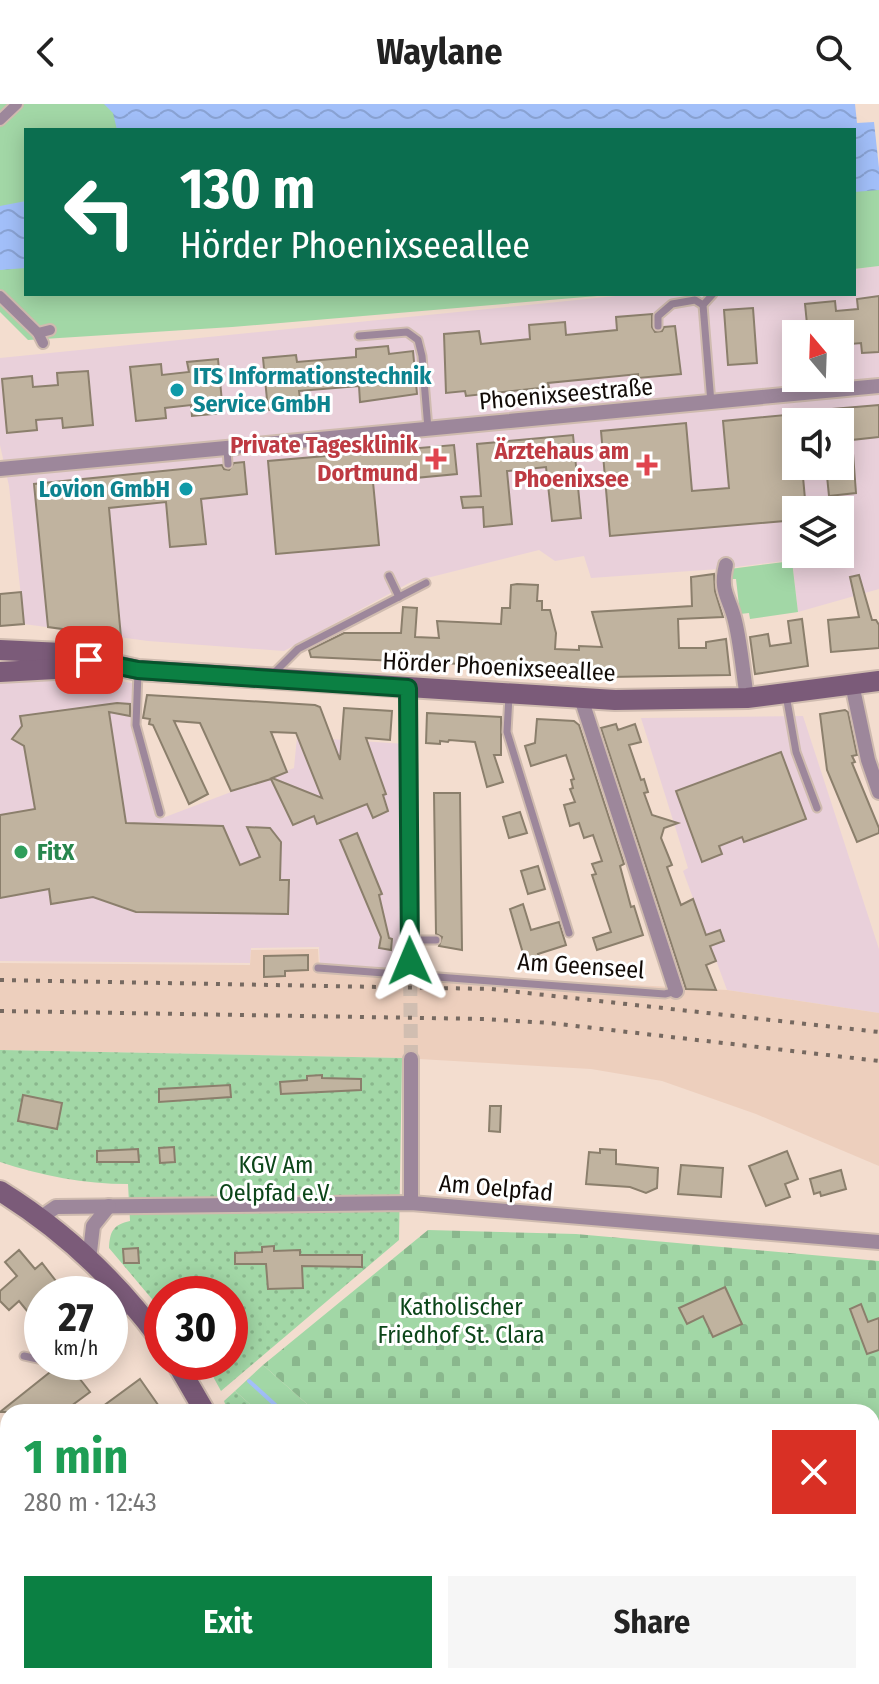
<!DOCTYPE html>
<meta charset="utf-8">
<style>
body{margin:0;font-family:"Fira Sans Condensed",sans-serif;background:#f6f6f6;color:#222;height:100vh;display:flex;flex-direction:column;font-size:30px;white-space:nowrap}
*{box-sizing:border-box;margin:0}
p{font-size:26px;color:#767676}
.icon{flex:none;width:44px;height:44px;fill:none;stroke:currentColor;stroke-width:2;stroke-linecap:round;stroke-linejoin:round}
.map{position:relative;flex:1;overflow:hidden}
.drawer{position:absolute;left:0px;top:1300px;width:880px;height:280px;display:flex;flex-direction:column;background:#fff;border-radius:24px 24px 0 0;box-shadow:0 4px 20px #0003}
.drawer>*{flex:none}
.banner{position:absolute;left:24px;top:24px;width:832px;height:168px;border-radius:0px;box-shadow:0 4px 20px #0003;background:#0b6e4f;color:#fff;overflow:hidden}
.needle{width:52px;rotate:341deg}
.buttons{position:absolute;left:782px;top:216px;display:grid;gap:16px}
.buttons a{display:grid;place-items:center;width:72px;height:72px;border-radius:0px;background:#fff;box-shadow:0 4px 20px #0003;font-size:40px}
.speed{position:absolute;left:24px;top:1172px;display:flex;gap:16px;font-size:40px;font-weight:700;text-align:center}
.speed>*{display:grid;place-content:center;width:104px;height:104px;border-radius:50%;background:#fff;box-shadow:0 4px 20px #0003;line-height:1}
.speed small{font-size:20px;font-weight:400}
.speed .limit{border:12px solid #d22;background:#fff;color:#111}
.pin{position:absolute;display:grid;place-items:center;width:68px;height:68px;color:#fff;margin:-34px;border-radius:16px;box-shadow:0 4px 12px #0006}
.me{position:absolute;width:88px;margin:-44px;rotate:359deg;stroke-linejoin:round;filter:drop-shadow(0 0 6px #0008)}
.turn{display:flex;align-items:center;gap:28px;height:168px;padding:0 24px;font-size:36px}
.turn .icon{width:104px;height:104px;stroke-width:2.5}
.turn b{display:block;font-size:56px;line-height:68px}
.round{display:grid;place-items:center;flex:none;width:84px;height:84px;border-radius:0px;background:#f6f6f6}
.overview{display:flex;align-items:center;justify-content:space-between;height:136px;padding:0 24px}
h1{font-size:48px;font-weight:700;line-height:60px;color:#1e9e55}
.cta{display:flex;gap:16px;margin-top:auto;padding:16px 24px}
.cta a{flex:1;height:92px;border-radius:0px;background:#0b8043;color:#fff;font-size:32px;font-weight:700;line-height:92px;text-align:center}
.cta a+a{background:#f6f6f6;color:#222}
header{display:flex;justify-content:space-between;align-items:center;height:104px;padding:0 24px;background:#fff;font-size:36px;font-weight:700}
.map>svg:first-child{display:block}
.commercial{fill:#e9d0da;fill-rule:evenodd}
.built{fill:#edcfbd}
.green{fill:#a2d7a6}
.cemetery{fill:url(#cemetery-stones)}
.garden{fill:url(#garden-dots)}
.water{fill:url(#water-waves)}
.pier{fill:#f3ddcf}
.lines{fill:none;stroke-linecap:round;stroke-linejoin:round}
.stream{stroke:#a2bff9;stroke-width:4}
.building{fill:#c0b39f;stroke:#8b7f6c;stroke-width:2;fill-rule:evenodd}
.minor-tunnel{stroke:#d1beb1;stroke-width:14;stroke-dasharray:14 7;stroke-linecap:butt}
.service-casing{stroke:#cfbbaf;stroke-width:11}
.pedestrian-casing{stroke:#cfbbaf;stroke-width:14}
.minor-casing{stroke:#cfbbaf;stroke-width:18}
.secondary-casing{stroke:#cfbbaf;stroke-width:24}
.service{stroke:#9d879b;stroke-width:7}
.pedestrian{stroke:#9d879b;stroke-width:10}
.minor{stroke:#9d879b;stroke-width:14}
.secondary{stroke:#7b5b79;stroke-width:20}
.rail{stroke:#766960;stroke-width:4;stroke-dasharray:4 8;stroke-linecap:butt}
.route-casing{stroke:#07532c;stroke-width:20}
.route{stroke:#0b8043;stroke-width:14}
.culture-dot{fill:#0f9aa8;stroke:#fff;stroke-width:3}
.health-dot{fill:#e0444e;stroke:#fff;stroke-width:3}
.leisure-dot{fill:#2e9e5b;stroke:#fff;stroke-width:3}
.labels{text-anchor:middle;stroke-width:6;stroke-linejoin:round;paint-order:stroke}
.culture-label{font-size:24px;font-weight:bold;fill:#0d838f;stroke:#fff;text-anchor:start}
.street-label{font-size:24px;fill:#120b07;stroke:#fff}
.health-label{font-size:24px;font-weight:bold;fill:#be3a42;stroke:#fff;text-anchor:end}
.leisure-label{font-size:24px;font-weight:bold;fill:#27864d;stroke:#fff;text-anchor:start}
.park-label{font-size:24px;fill:#0c4619;stroke:#fff}
</style>
<header><svg class="icon" aria-label="back" viewBox="0 0 24 24"><path d="M15 5l-7 7 7 7"/></svg>Waylane<svg class="icon" aria-label="search" viewBox="0 0 24 24"><circle cx="10" cy="10" r="6"/><path d="M15 15l6 6"/></svg></header>
<div class="map">
<svg width="879" height="1580" viewBox="0 0 879 1580">
<defs>
<pattern id="cemetery-stones" width="16" height="16" patternUnits="userSpaceOnUse" patternTransform="scale(2)"><rect width="16" height="16" fill="#a2d7a6"/><path d="M2 7V4a2 2 0 0 1 4 0v3zM10 15v-3a2 2 0 0 1 4 0v3z" fill="#8ab78d"/></pattern>
<pattern id="garden-dots" width="8" height="8" patternUnits="userSpaceOnUse" patternTransform="scale(2)"><rect width="8" height="8" fill="#a2d7a6"/><path d="M2 2h.1M6 6h.1" fill="none" stroke="#8ab78d" stroke-width="1.8" stroke-linecap="round"/></pattern>
<pattern id="water-waves" width="16" height="10" patternUnits="userSpaceOnUse" patternTransform="scale(2)"><rect width="16" height="10" fill="#a2bff9"/><path d="M0 5q4-4 8 0t8 0" fill="none" stroke="#8aa3d4"/></pattern>
</defs>
<rect width="100%" height="100%" fill="#f3ddcf"/>
<g class="commercial">
<path d="M879,162V485L798,508L792,456L719,465L591,474L584,452L555,457L539,446L411,478L284,547L148,537L24,520L9,382L0,341V254L636,190H854V165ZM796,230H840V274H796ZM796,318H840V362H796ZM796,406H840V450H796Z"/>
<path d="M71,570L132,579L134,621L160,715L294,664L297,633L406,640L408,867L320,862L319,843L251,844L250,859L0,857V574Z"/>
<path d="M803,612L879,845V909L727,886L683,767L688,764L641,614Z"/>
</g>
<path class="built" d="M318,845L319,864L727,886L879,909V1062L756,1010L662,977L591,965L402,954L0,946V859L250,861L251,846Z"/>
<g class="green">
<path d="M0,0H879V162L854,165V26H26V190H621L232,223L28,236L0,208Z"/>
<path d="M792,457L798,508L750,515L749,509L740,510L736,475H731L730,465Z"/>
<path d="M263,1261L316,1308H259L235,1287Z"/>
<path d="M650,1572H849L870,1580H670Z"/>
</g>
<path class="cemetery" d="M428,1126L576,1130L879,1157V1580H870L849,1572H872V1308H316L263,1261Z"/>
<g class="garden">
<path d="M0,946L402,954L399,1136L221,1287L205,1258H230V1190H162V1207L109,1144C110,1127 113,1121 130,1117L128,1080C84,1080 42,1072 0,1058Z"/>
<path d="M235,1287L259,1308H228L224,1297Z"/>
<path d="M412,1572H650L670,1580H425Z"/>
</g>
<g class="water">
<path d="M104,0H879V86L854,88V26H117L113,9Z"/>
<path d="M26,97V164L0,166V102Z"/>
</g>
<path class="pier" d="M855,0H879V64L874,18L857,19Z"/>
<g class="lines">
<g class="stream">
<path d="M249,1277L283,1308"/>
<path d="M712,1572L736,1580"/>
</g>
</g>
<g class="building">
<path d="M879,192V248L862,249L861,239L840,241V230H808L805,200L835,197L836,207L858,205L857,195Z"/>
<path d="M753,204L757,259L728,261L724,206Z"/>
<path d="M652,210V223L655,228L662,227L664,223L675,222L681,270L638,274V270L619,272L548,279L549,283L466,292L465,287L446,289L444,230L479,227L481,240L530,235L529,221L565,218L566,231L617,226L616,213Z"/>
<path d="M388,242L389,250L413,247L417,290L360,298L359,282L299,287L301,303L268,306L263,254L296,251L297,258L356,253V245Z"/>
<path d="M218,255L223,309L192,312L191,301L165,304L166,314L136,317L130,263L161,260L162,271L189,268L187,258Z"/>
<path d="M88,267L93,321L63,324L62,314L36,316L37,326L7,329L2,275L32,272L33,283L58,281L57,269Z"/>
<path d="M879,301V333L852,336L856,389L829,392L826,362H840V318H822L821,306Z"/>
<path d="M796,310V362H802L806,406H796V416L610,432L601,327L686,319L692,387L729,384L723,317Z"/>
<path d="M573,331L581,414L552,417L546,363L507,367L512,420L484,423L483,403L463,404L461,393L481,392L477,340Z"/>
<path d="M454,341L457,370L373,378L379,441L276,450L268,357Z"/>
<path d="M244,358L247,390L201,395L206,440L170,443L166,398L109,404L121,533L48,523L34,380L222,361L224,365L229,366L234,359Z"/>
<path d="M714,470L715,487L723,513L678,515L679,544H706V538L726,535L730,571L608,573V569L570,565L311,553L309,546L344,529H401L403,503L417,504L415,533L439,534L437,517L501,520L502,504H510L511,481L517,480L538,481L537,497H542V506H550L556,529L555,545L579,546V542L602,543L592,508L692,502L691,473Z"/>
<path d="M859,471L872,516H876L879,521V544L831,548L828,516L859,513L850,473Z"/>
<path d="M21,488L24,520L0,522V490Z"/>
<path d="M802,515L808,562L755,570L750,533L768,530L770,542L791,539L788,517Z"/>
<path d="M147,591L315,601L320,603L340,656L344,604L392,607L390,636L366,634L386,690L383,691L388,707L373,714L367,700L317,720L314,712L293,721L271,675L231,687L200,619L174,617L208,690L189,700L153,621L149,620L150,615L143,614ZM271,628L296,629L322,694L272,674L287,668Z"/>
<path d="M117,599L130,600V612L109,608L126,719L223,722L240,761L260,753L247,723L270,724L281,738L280,776H289L288,810L136,808L93,793L51,800L49,785L0,794V711L35,705L24,642L12,635L22,622L20,612Z"/>
<path d="M845,606L848,608L857,651L852,652L855,658L852,659L879,724V729L857,738L827,666L820,610Z"/>
<path d="M427,609L501,613V651H494L503,678L487,683L475,638L449,636L448,638L440,637V640L426,639Z"/>
<path d="M537,615L574,617L579,621L624,760L620,762L631,803L634,802L643,831L597,846L593,834L611,828L592,771L596,770L592,760L602,757L593,731L584,734L579,719L570,722L564,701L575,698L570,685L573,684L571,676L574,675L566,651L531,662L525,642L535,639Z"/>
<path d="M616,620L618,626L635,620L641,638L629,641L641,676L644,675L648,688L644,689L652,711L678,719L664,724L661,734L672,761L667,763L681,801L693,795L706,831L720,826L724,837L710,842L716,857L706,861L716,886L686,885L601,624Z"/>
<path d="M781,648L806,715L744,738L742,733L719,742L722,750L702,758L676,687Z"/>
<path d="M434,689H460L462,846L439,842L442,833L436,830Z"/>
<path d="M520,708L527,729L509,734L503,713Z"/>
<path d="M357,729L382,790L379,791L389,834L392,835L391,846L379,844L381,833L340,736Z"/>
<path d="M538,762L545,785L528,790L521,767Z"/>
<path d="M523,800L531,826L559,818L566,841L538,850L541,858L525,856L510,805Z"/>
<path d="M308,851V866L285,867V872L264,873V852Z"/>
<path d="M322,971V974L361,975V986L281,990L280,978L307,976V972Z"/>
<path d="M230,981L231,993L159,998V985Z"/>
<path d="M23,991L62,999L57,1025L18,1017Z"/>
<path d="M490,1002H501L500,1028L489,1027Z"/>
<path d="M174,1043L175,1058L160,1059L159,1044Z"/>
<path d="M138,1045L139,1058H97V1047Z"/>
<path d="M600,1045L616,1046V1060L658,1064L657,1084L646,1089L630,1083L586,1080L589,1048L600,1049Z"/>
<path d="M787,1047L798,1075L785,1080L790,1093L766,1102L749,1062Z"/>
<path d="M681,1061L723,1064L721,1093L678,1090Z"/>
<path d="M841,1066L846,1085L821,1092L820,1088L814,1090L810,1075Z"/>
<path d="M274,1142V1147L300,1146V1151H362V1163L302,1162L303,1184L268,1185L266,1160H235V1149L262,1148V1143Z"/>
<path d="M138,1144L139,1159H124L123,1145Z"/>
<path d="M19,1146L35,1165L42,1159L66,1190H42V1196L28,1208L19,1197L9,1206L0,1197V1187L17,1172L5,1158Z"/>
<path d="M725,1183L742,1220L713,1233L703,1212L687,1220L679,1204Z"/>
<path d="M861,1200L868,1218L879,1214V1246L867,1250L850,1205Z"/>
<path d="M69,1261L90,1288L63,1308H0L54,1265L57,1269Z"/>
<path d="M140,1275L163,1308H95Z"/>
</g>
<g class="lines">
<path class="minor-tunnel" d="M410,857L411,955"/>
<g class="service-casing">
<g id="service">
<path d="M658,222V212L672,200L695,196L703,201"/>
<path d="M359,232L407,228L418,236L422,252L428,325"/>
<path d="M711,299L703,201L713,190"/>
<path d="M227,344L228,360"/>
<path d="M389,472L399,493"/>
<path d="M138,568L136,621L160,709"/>
<path d="M273,570L298,545L426,479"/>
<path d="M786,591L796,648L817,704"/>
<path d="M509,592L507,628L569,829"/>
<path d="M410,836H436"/>
<path d="M318,864L665,890L676,887"/>
<path d="M110,1220L132,1202"/>
<path d="M24,1252L42,1256"/>
</g>
</g>
<g class="pedestrian-casing">
<g id="pedestrian">
<path d="M0,16L17,0"/>
<path d="M0,192L38,229L43,239"/>
<path d="M38,229L50,226"/>
</g>
</g>
<g class="minor-casing">
<g id="minor">
<path d="M256,341L879,282"/>
<path d="M0,365L237,343"/>
<path d="M726,461C719,488 730,494 735,517C741,542 743,569 747,594"/>
<path d="M852,580L868,656L879,688"/>
<path d="M408,584L410,857"/>
<path d="M581,594L676,887"/>
<path d="M411,1099V955"/>
<path d="M40,1114L56,1103L411,1099L879,1138"/>
<path d="M89,1156L93,1122L109,1102"/>
<path d="M396,1572L405,1580"/>
</g>
</g>
<g class="secondary-casing">
<g id="secondary">
<path d="M0,546L62,549L138,566L615,596L747,594L879,577"/>
<path d="M0,568L92,563"/>
<path d="M0,1087C63,1126 118,1178 162,1238"/>
<path d="M176,1258L205,1308"/>
<path d="M282,1572L283,1580"/>
</g>
</g>
<use href="#service" class="service"/>
<use href="#pedestrian" class="pedestrian"/>
<use href="#minor" class="minor"/>
<use href="#secondary" class="secondary"/>
<g class="rail">
<path d="M0,876L491,885L879,928"/>
<path d="M0,907L485,915L550,919L879,957"/>
</g>
</g>
<g class="lines">
<g class="route-casing">
<path id="route" d="M89,556L138,566L408,584L410,857"/>
</g>
<use href="#route" class="route"/>
</g>
<g class="culture-dot">
<circle cx="177" cy="286" r="8"/>
<circle cx="186" cy="385" r="8"/>
</g>
<g class="health-dot">
<path d="M432 343h8v8h8v8h-8v8h-8v-8h-8v-8h8z"/>
<path d="M643 349h8v8h8v8h-8v8h-8v-8h-8v-8h8z"/>
</g>
<circle class="leisure-dot" cx="21" cy="748" r="8"/>
<g class="labels">
<g class="culture-label">
<text x="193" y="280">ITS Informationstechnik<tspan x="193" dy="28">Service GmbH</tspan></text>
<text x="170" y="393" text-anchor="end">Lovion GmbH</text>
</g>
<g class="street-label">
<text transform="translate(566 290) rotate(-5)" y="8">Phoenixseestraße</text>
<text transform="translate(499 563) rotate(3)" y="8">Hörder Phoenixseeallee</text>
<text transform="translate(581 862) rotate(4)" y="8">Am Geenseel</text>
<text transform="translate(496 1084) rotate(5)" y="8">Am Oelpfad</text>
</g>
<g class="health-label">
<text x="418" y="349">Private Tagesklinik<tspan x="418" dy="28">Dortmund</tspan></text>
<text x="629" y="355">Ärztehaus am<tspan x="629" dy="28">Phoenixsee</tspan></text>
</g>
<g class="leisure-label">
<text x="37" y="756">FitX</text>
</g>
<g class="park-label">
<text x="276" y="1069">KGV Am<tspan x="276" dy="28">Oelpfad e.V.</tspan></text>
<text x="461" y="1211">Katholischer<tspan x="461" dy="28">Friedhof St. Clara</tspan></text>
</g>
</g>
</svg>
<div class="buttons">
<a><svg class="needle" viewBox="-14 -14 28 28"><path d="M0-13l5 13h-10z" fill="#e53935"/><path d="M0 13l5-13h-10z" fill="#767676"/></svg></a>
<a><svg class="icon" aria-label="sound" viewBox="0 0 24 24"><path d="M4 9h4l5-4v14l-5-4H4zM17 9q2 3 0 6"/></svg></a>
<a><svg class="icon" aria-label="layers" viewBox="0 0 24 24"><path d="M12 4l9 5-9 5-9-5zM3 14l9 5 9-5"/></svg></a>
</div>
<div class="speed"><div>27<small>km/h</small></div><div class="limit">30</div></div>
<div class="pin" style="left:89px;top:556px;background:#d93025"><svg class="icon" aria-label="arrive" viewBox="0 0 24 24"><path d="M6 21V4h12l-3 4 3 4H6"/></svg></div>
<svg class="me" style="left:410px;top:857px" viewBox="-20 -20 40 40"><path d="M0-17L14 15 0 8-14 15z" fill="#0b8043" stroke="#fff" stroke-width="4"/></svg>
<div class="banner">
<div class="turn"><svg class="icon" aria-label="left" viewBox="0 0 24 24"><path d="M17 20v-9H6M10 6l-5 5 5 5"/></svg><div><b>130 m</b>Hörder Phoenixseeallee</div></div>
</div>
<section class="drawer">
<div class="overview"><div><h1>1 min</h1><p>280 m · 12:43</p></div><a class="round" style="background:#d93025;color:#fff"><svg class="icon" aria-label="close" viewBox="0 0 24 24"><path d="M6 6l12 12M18 6L6 18"/></svg></a></div>
<div class="cta"><a>Exit</a><a>Share</a></div>
</section>
</div>
